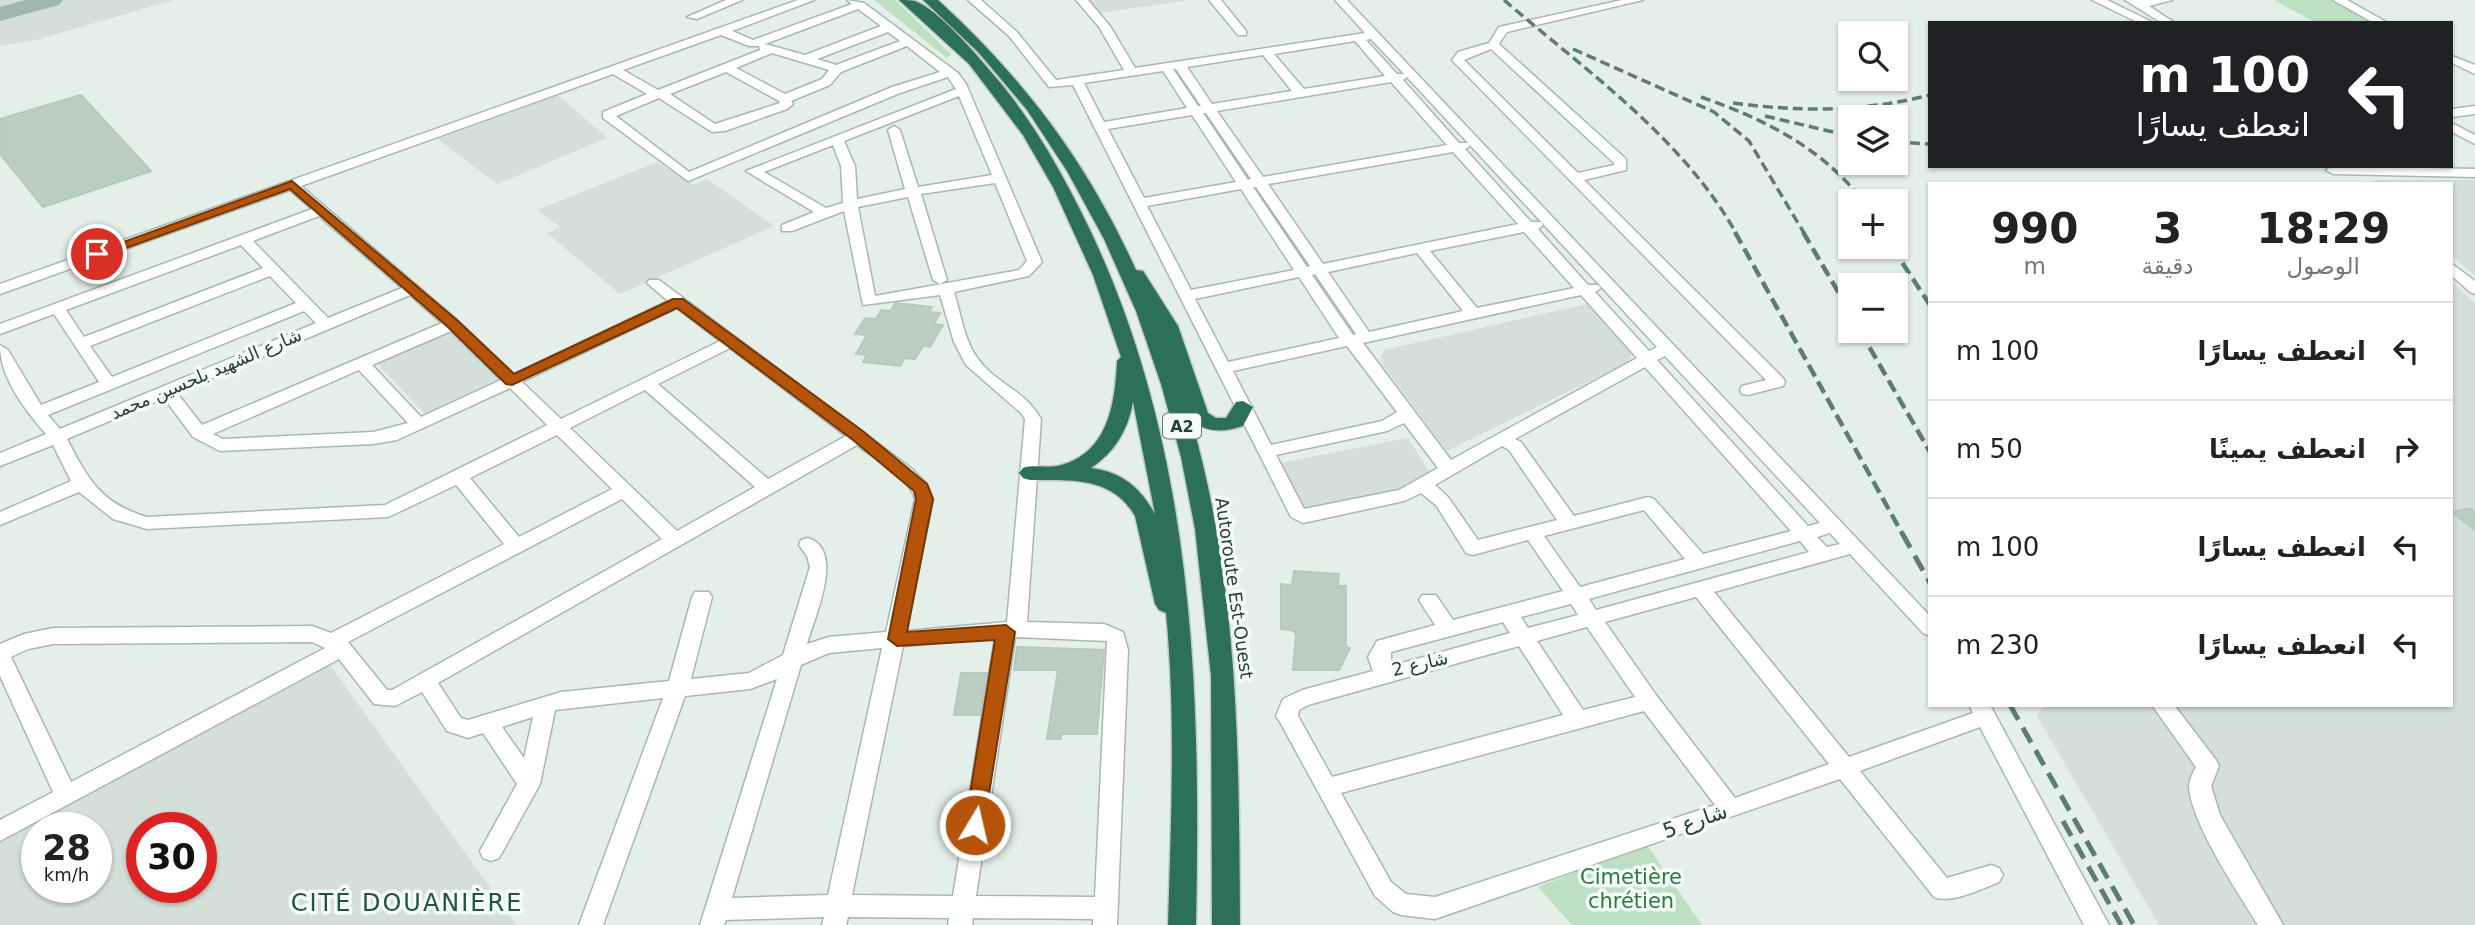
<!DOCTYPE html>
<html lang="ar">
<meta charset="utf-8">
<style>
body{margin:0;font-family:"DejaVu Sans","Noto Sans Arabic",sans-serif;background:#f2f2f2;color:#222;direction:rtl;height:100vh;display:flex;flex-direction:column;font-size:26px;white-space:nowrap}
*{box-sizing:border-box;margin:0}
p{font-size:23px;color:#767676}
.icon{flex:none;width:38px;height:38px;fill:none;stroke:currentColor;stroke-width:2;stroke-linecap:round;stroke-linejoin:round}
.map{position:relative;flex:1;overflow:hidden;direction:ltr}
.sheet{position:absolute;left:1928px;top:182px;width:525px;height:525px;display:flex;flex-direction:column;background:#fff;border-radius:0px;box-shadow:0 2px 5px #0004;direction:rtl}
.sheet>*{flex:none}
.banner{position:absolute;left:1928px;top:21px;width:525px;height:147px;border-radius:0px;box-shadow:0 2px 5px #0004;direction:rtl;background:#202124;color:#fff;overflow:hidden}
.controls{position:absolute;left:1838px;top:21px;display:grid;gap:14px}
.controls a{display:grid;place-items:center;width:70px;height:70px;border-radius:0px;background:#fff;box-shadow:0 2px 5px #0004;font-size:35px}
.speed{position:absolute;left:21px;top:812px;display:flex;gap:14px;font-size:35px;font-weight:700;text-align:center}
.speed>*{display:grid;place-content:center;width:91px;height:91px;border-radius:50%;background:#fff;box-shadow:0 2px 5px #0004;line-height:1}
.speed small{font-size:18px;font-weight:400}
.speed .limit{border:10px solid #d22;background:#fff;color:#111}
.pin{position:absolute;display:grid;place-items:center;width:60px;height:60px;color:#fff;margin:-30px;border:4px solid #fff;border-radius:50%;box-shadow:0 2px 7px #0007}
.me{position:absolute;width:77px;margin:-38px;rotate:9deg;stroke-linejoin:round;filter:drop-shadow(0 0 5px #0008)}
.turn{display:flex;align-items:center;gap:24px;height:147px;padding:0 28px;font-size:32px}
.turn .icon{width:91px;height:91px;stroke-width:2.5}
.turn b{display:block;font-size:49px;line-height:60px}
.eta{display:flex;justify-content:space-evenly;align-items:center;height:119px;text-align:center}
.eta b{font-size:42px;font-weight:600;line-height:49px}
ul{padding:0;list-style:none}
li{display:flex;align-items:center;gap:21px;height:98px;padding:0 28px;border-top:2px solid #e0e0e0}
li div{flex:1}
li b{display:block;font-size:26px}
li em{font-style:normal}
.map>svg:first-child{display:block}
.built{fill:#d3dfd8;fill-rule:evenodd}
.green{fill:#bde0c2}
.lines{fill:none;stroke-linecap:round;stroke-linejoin:round}
.taxiway{fill:#a1b6ad;fill-rule:evenodd}
.building{fill:#bccdc4;stroke:#b6c9bf;stroke-width:2}
.minor-casing{stroke:#a7b8af;stroke-width:3}
.highway-casing{stroke:#c1cac6;stroke-width:3}
.minor{fill:#fff;fill-rule:evenodd}
.highway{fill:#2c705a;fill-rule:evenodd}
.rail-far2{stroke:#5d7d71;stroke-width:3.5;stroke-dasharray:10 5;stroke-linecap:butt}
.rail-far1{stroke:#5d7d71;stroke-width:4.5;stroke-dasharray:13 6;stroke-linecap:butt}
.rail{stroke:#5d7d71;stroke-width:5;stroke-dasharray:17 9;stroke-linecap:butt}
.route{fill:#b45309;stroke:#753606;stroke-width:2}
.labels{text-anchor:middle;stroke-width:7;stroke-linejoin:round;paint-order:stroke}
.shield{fill:#f6fbf7;stroke:#627a6f;stroke-width:2}
.shield-label{font-size:16px;font-weight:bold;fill:#224235}
.street-label{font-size:18px;fill:#224235;stroke:#f6fbf7}
.near-street-label{font-size:21px;fill:#224235;stroke:#f6fbf7}
.near-park-label{font-size:21px;fill:#2a7b40;stroke:#f6fbf7}
.near-quarter-label{font-size:24px;letter-spacing:2px;fill:#1d5541;stroke:#f6fbf7}
</style>
<div class="map">
<svg width="2475" height="925" viewBox="0 0 2475 925">
<rect width="100%" height="100%" fill="#e5efe9"/>
<g class="built">
<path d="M0,0H174L36,40L0,46Z"/>
<path d="M1089,0H1190L1100,13Z"/>
<path d="M558,95L607,138L497,184L438,139Z"/>
<path d="M657,162L694,185L707,179L774,226L620,294L547,233L560,227L537,210Z"/>
<path d="M2377,180H2475V276L2452,256V184H2368Z"/>
<path d="M2452,282L2475,303V925H2159L2037,716L2045,705H2452Z"/>
<path d="M1587,304L1632,353L1629,362L1447,451L1380,361L1384,350Z"/>
<path d="M448,328L502,379L426,415L374,360Z"/>
<path d="M1408,438L1430,473L1397,492L1309,513L1297,506L1275,464Z"/>
<path d="M327,661L517,925H0V834ZM37,828H96V887H37ZM142,828H201V887H142Z"/>
</g>
<g class="green">
<path d="M874,0H895L951,54L947,58Z"/>
<path d="M2274,0H2337L2382,23H2316Z"/>
<path d="M1646,844L1702,925H1572L1538,887Z"/>
</g>
<g class="lines">
<path class="taxiway" d="M25,0H63L59,5L0,21V7Z"/>
</g>
<g class="building">
<path d="M81,95L151,171L43,207L0,154V119Z"/>
<path d="M895,303L932,307L929,312L940,313L934,324L943,325L930,347L923,346L915,359L905,358L900,366L863,362L867,355L856,354L867,335L855,334L865,318L876,319L881,310L891,311Z"/>
<path d="M2470,508L2475,512V530L2452,512Z"/>
<path d="M1294,571L1339,574L1338,586H1346V647L1350,648L1339,670H1293L1296,634L1292,630L1281,629V584L1292,585Z"/>
<path d="M1017,647L1104,650L1097,734H1061V739H1047L1058,670H1014Z"/>
<path d="M961,673H987L980,715H954Z"/>
</g>
<g class="lines">
<g class="minor-casing">
<g id="minor">
<path d="M726,0H742L697,19L687,17Z"/>
<path d="M798,0H814L732,31L753,40L852,4L847,0L864,3L958,73L966,84L1042,262L1029,276L954,292C961,314 964,340 978,359C996,384 1025,390 1041,419L1027,622L1104,624L1123,632L1128,650L1117,925H1093V919L973,918L972,925H948L949,918L848,917L846,925H822L824,917L726,920L724,925H700L777,679L750,689L685,696L603,925H579L663,698L555,710L540,784L499,858L491,861L483,858L480,851L517,784L483,733L468,738L447,731L422,692L395,706L374,704L339,659L0,841V820L53,792L0,676V644L24,634L53,628L312,626L331,633L504,544L456,485L388,517L147,529L113,519L79,492L0,525V512L71,481L53,445L0,466V453L46,434C25,410 0,378 0,345L8,350L41,405L99,382L54,314L0,334V324L312,209L290,190L0,294V284ZM858,9L881,26L805,55L765,44ZM888,32L900,41L836,65L817,59ZM721,35L749,46H759L760,50L658,90L623,70ZM907,46L940,72L892,87L689,172L616,116L659,98L712,132L725,131L787,109L793,104L791,101L830,85L841,72ZM772,53L829,70L822,79L785,94L736,68ZM726,72L779,101L780,103L715,124L670,94ZM613,74L647,94L603,112V118L688,181L900,93L948,77L956,89L746,171L814,212L782,225V231H792L844,211L863,305L940,295L954,342L966,365L1021,413L1025,419L1007,622L906,631L933,499L927,484L912,469L659,280H649L647,283L668,301L514,374L458,321L301,186ZM959,96L992,175L918,187L900,130L894,126L888,130L905,189L857,199L855,166L844,141ZM833,145L841,166L843,203L826,208L764,172ZM995,183L1027,261L1019,270L875,296L858,207L908,197L933,280L940,284L947,280L921,194ZM319,216L402,288L328,318L253,241ZM241,245L263,268L84,337L66,310ZM270,276L296,303L112,377L90,346ZM410,295L442,323L202,425L177,393ZM677,308L720,341L561,419L522,382ZM304,311L316,323L60,429L48,415ZM451,331L501,380L421,417L372,365ZM730,348L846,436L768,479L658,384ZM359,370L408,423L373,432L223,439L213,434ZM510,388L547,425L385,505L147,517C100,503 88,479 67,439L164,398L193,437L220,451L373,444L397,440ZM645,390L755,487L677,531L570,428ZM557,435L612,489L519,537L470,478ZM857,445C875,459 909,476 915,499L886,632L829,637L807,644C814,618 846,550 808,538L801,540L799,545L807,556L810,567L783,655L749,673L691,679L712,597L709,592H695L692,597L669,681L561,692L468,720L461,718L438,683ZM622,499L662,539L392,690H387L348,642ZM1015,637L1107,641L1095,897L976,896ZM995,638L953,896L852,895L903,646ZM312,642L325,648L71,782L11,657L28,649L53,644ZM882,648L828,895L732,898L801,665L829,653ZM533,717L524,758L502,727Z"/>
<path d="M968,0H981L1017,32L1056,80L1124,70L1099,27L1076,0H1088L1110,26L1135,68L1365,33L1335,0H1347L1930,616V636L1923,633L1850,554L1714,592L1849,757L1973,713L1969,705H1990L2109,925H2084L1980,727L1860,771L1947,878L1991,865L1999,868L2003,875L1999,882C1982,889 1951,904 1934,897L1840,779L1435,919L1401,915L1393,912L1375,896L1280,722L1276,716L1283,699L1302,690L1373,671L1368,657L1377,641L1435,625L1419,600L1422,595H1436L1453,620L1563,591L1528,540L1473,555L1466,553L1436,505L1421,493L1404,501L1303,523L1291,517L1073,85L1049,87L1009,36ZM1371,39L1404,74H1397L1366,40ZM1355,41L1385,76L1304,89L1274,54ZM1263,55L1292,91L1212,104L1187,67ZM1173,69H1176L1201,106H1198ZM1163,71L1187,108L1104,122L1084,83ZM1407,77L1657,347L1649,351L1595,292L1601,288L1598,285H1588L1538,229L1543,225L1541,222H1531L1465,149L1470,146L1468,143H1459L1403,80ZM1391,82L1447,145L1263,177L1217,111ZM1203,113H1206L1251,179L1248,180ZM1192,115L1236,182L1144,198L1108,129ZM1453,152L1518,224L1323,264L1268,184ZM1253,187H1256L1310,266L1307,267ZM1241,189L1294,270L1191,290L1147,206ZM1524,232L1574,288L1477,308L1430,251ZM1417,253L1463,311L1369,332L1328,272ZM1315,274L1356,334L1353,335L1312,275ZM1299,277L1339,338L1228,362L1195,299ZM1581,295L1637,358L1451,460L1363,343ZM1347,346L1397,412L1382,421L1271,445L1233,371ZM1665,356L1820,523L1808,526L1657,360ZM1645,367L1791,531L1703,554L1654,499L1648,497L1574,516L1521,442L1515,439ZM1404,423L1438,468L1399,490L1304,509L1276,455L1387,431ZM1502,446L1509,450L1557,520L1478,540L1448,497L1435,485ZM1644,510L1685,559L1580,587L1544,536ZM1830,533L1840,544L1827,547L1817,537ZM1800,541L1809,552L1596,610L1589,599ZM1696,597L1829,764L1735,798L1656,695L1605,622ZM1571,604L1578,615L1528,628L1521,617ZM1503,622L1510,633L1391,666V652ZM1587,627L1635,697L1583,710L1537,641ZM1519,646L1563,715L1332,777L1298,716L1299,710L1308,705ZM1644,711L1715,805L1435,897L1406,894L1391,882L1341,793Z"/>
<path d="M1209,0H1221L1246,31V35H1238Z"/>
<path d="M1622,0H1643L1507,32L1499,44L1626,159V170L1584,180L1783,378L1785,382L1783,386L1748,395L1742,394L1740,390L1742,386L1766,380L1452,60L1458,52L1489,43L1499,27ZM1491,49L1614,163V165L1578,173L1464,60Z"/>
<path d="M2092,0H2107L2154,23H2139Z"/>
<path d="M2125,0H2172L2149,6L2175,23H2162Z"/>
<path d="M2333,0H2347L2388,23H2374Z"/>
<path d="M2452,56L2475,65V74L2452,63Z"/>
<path d="M2475,106V114L2452,117V109Z"/>
<path d="M2452,123L2475,135V144L2452,132Z"/>
<path d="M2332,166L2475,169V177L2333,174L2326,170Z"/>
<path d="M2452,264L2475,281V294L2470,292L2452,276Z"/>
<path d="M2152,705H2174L2216,760L2219,766L2211,786L2220,815L2283,925H2258C2238,892 2192,825 2189,787C2189,780 2193,773 2196,767Z"/>
</g>
</g>
<g class="highway-casing">
<g id="highway">
<path d="M899,0C904,0 911,0 915,1C940,11 974,52 992,73C1033,120 1063,174 1090,230C1194,449 1201,687 1196,925H1168C1171,821 1176,716 1166,613L1159,610L1155,604L1135,516C1112,476 1070,480 1030,480L1023,478L1019,473L1023,468C1035,464 1049,469 1061,465C1109,452 1115,402 1117,361L1121,357L1093,275L1053,187L1023,135L969,64ZM1133,402L1155,514C1140,487 1122,472 1091,468C1115,452 1128,430 1133,402Z"/>
<path d="M923,0H938C1025,80 1087,162 1136,270L1143,271L1178,326L1208,413L1216,418H1226L1236,402L1243,401L1253,407L1243,426C1225,432 1206,434 1191,419C1239,585 1239,754 1240,925H1212L1211,676L1195,529L1181,457L1161,384L1136,311L1104,239L1067,171L1027,110L979,53Z"/>
</g>
</g>
<use href="#minor" class="minor"/>
<use href="#highway" class="highway"/>
<g class="rail-far2">
<path d="M1504,0C1586,71 1682,137 1736,233"/>
<path d="M1573,49L1714,112L1749,141L1804,233"/>
<path d="M1701,97C1764,119 1821,147 1863,201"/>
<path d="M1733,103C1801,112 1863,112 1930,95"/>
<path d="M1765,116L1850,136"/>
<path d="M1895,142L1930,144"/>
</g>
<g class="rail-far1">
<path d="M1735,232L1903,535"/>
<path d="M1803,232L1850,312"/>
<path d="M1892,247L1930,305"/>
<path d="M1860,331L1930,452"/>
</g>
<g class="rail">
<path d="M1902,533L1930,583"/>
<path d="M2010,705L2134,925"/>
<path d="M2063,821L2121,925"/>
</g>
</g>
<path class="route" d="M292,181L458,321L514,374L673,299H683L864,432L927,484L933,499L907,632L1006,625L1015,632L983,831L975,833L968,831L965,825L995,640L897,646L888,639L916,499L914,491L853,440L677,308L512,385L506,384L448,327L290,189L101,257L90,254Z"/>
<g class="labels">
<rect class="shield" x="1163" y="413.5" width="38" height="25" rx="5"/>
<g class="shield-label">
<text x="1182" y="432">A2</text>
</g>
<g class="street-label">
<text transform="translate(206 374) rotate(-23)" y="6">شارع الشهيد بلحسين محمد</text>
<text transform="translate(1234 588) rotate(82)" y="6">Autoroute Est-Ouest</text>
<text transform="translate(1420 664) rotate(-13)" y="6">شارع 2</text>
</g>
<g class="near-street-label">
<text transform="translate(1695 821) rotate(-19)" y="7">شارع 5</text>
</g>
<g class="near-park-label">
<text x="1631" y="884">Cimetière<tspan x="1631" dy="24">chrétien</tspan></text>
</g>
<g class="near-quarter-label">
<text x="407" y="911">CITÉ DOUANIÈRE</text>
</g>
</g>
</svg>
<div class="controls">
<a><svg class="icon" aria-label="search" viewBox="0 0 24 24"><circle cx="10" cy="10" r="6"/><path d="M15 15l6 6"/></svg></a>
<a><svg class="icon" aria-label="layers" viewBox="0 0 24 24"><path d="M12 4l9 5-9 5-9-5zM3 14l9 5 9-5"/></svg></a>
<a>+</a>
<a>−</a>
</div>
<div class="speed"><div>28<small>km/h</small></div><div class="limit">30</div></div>
<div class="pin" style="left:97px;top:254px;background:#d93025"><svg class="icon" aria-label="arrive" viewBox="0 0 24 24"><path d="M6 21V4h12l-3 4 3 4H6"/></svg></div>
<svg class="me" style="left:975px;top:825px" viewBox="-20 -20 40 40"><circle r="17" fill="#b45309" stroke="#fff" stroke-width="3"/><path d="M0-11L8 9 0 5-8 9z" fill="#fff"/></svg>
<div class="banner">
<div class="turn"><svg class="icon" aria-label="left" viewBox="0 0 24 24"><path d="M17 20v-9H6M10 6l-5 5 5 5"/></svg><div><b>100 m</b>انعطف يسارًا</div></div>
</div>
<section class="sheet">
<div class="eta">
<div><b>18:29</b><p>الوصول</p></div>
<div><b>3</b><p>دقيقة</p></div>
<div><b>990</b><p>m</p></div>
</div>
<ul>
<li><svg class="icon" aria-label="left" viewBox="0 0 24 24"><path d="M17 20v-9H6M10 6l-5 5 5 5"/></svg><div><b>انعطف يسارًا</b></div><em>100 m</em></li>
<li><svg class="icon" aria-label="right" viewBox="0 0 24 24"><path d="M7 20v-9h11M14 6l5 5-5 5"/></svg><div><b>انعطف يمينًا</b></div><em>50 m</em></li>
<li><svg class="icon" aria-label="left" viewBox="0 0 24 24"><path d="M17 20v-9H6M10 6l-5 5 5 5"/></svg><div><b>انعطف يسارًا</b></div><em>100 m</em></li>
<li><svg class="icon" aria-label="left" viewBox="0 0 24 24"><path d="M17 20v-9H6M10 6l-5 5 5 5"/></svg><div><b>انعطف يسارًا</b></div><em>230 m</em></li>
</ul>
</section>
</div>
